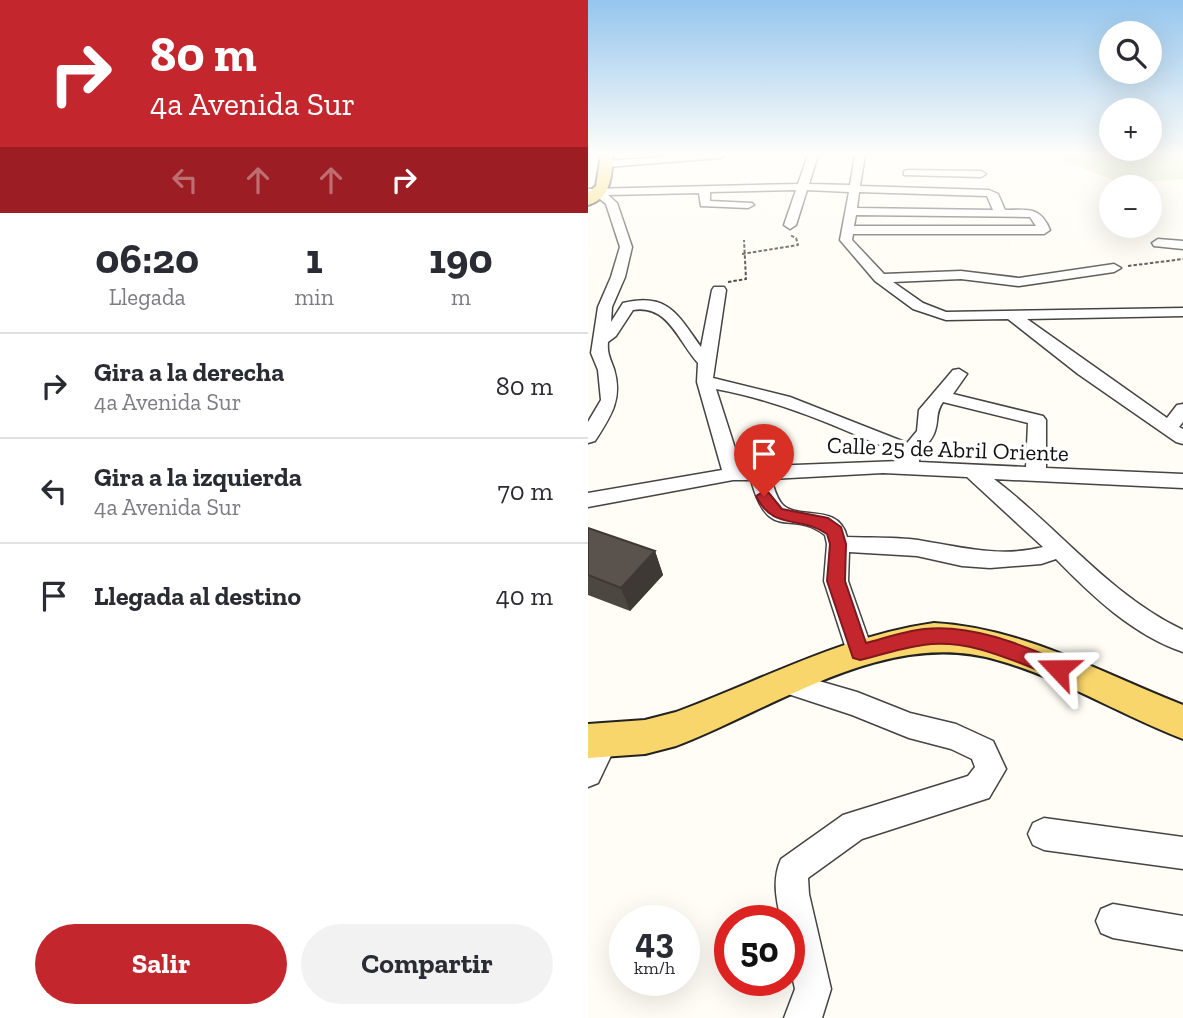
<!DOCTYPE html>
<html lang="es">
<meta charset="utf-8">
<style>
body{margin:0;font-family:"Zilla Slab",serif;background:#f2f2f3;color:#2b2b33;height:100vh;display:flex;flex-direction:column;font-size:26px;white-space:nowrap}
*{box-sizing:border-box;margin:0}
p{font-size:23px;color:#7c7c81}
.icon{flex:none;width:38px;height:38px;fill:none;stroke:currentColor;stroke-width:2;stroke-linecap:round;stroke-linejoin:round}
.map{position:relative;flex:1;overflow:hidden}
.drawer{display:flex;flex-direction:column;background:#fff;width:588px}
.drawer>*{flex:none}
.hud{background:#c4262e;color:#fff;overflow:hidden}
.tools{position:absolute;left:511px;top:21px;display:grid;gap:14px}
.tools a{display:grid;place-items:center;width:63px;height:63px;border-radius:50%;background:#fff;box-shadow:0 7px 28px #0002;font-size:35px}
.speed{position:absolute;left:21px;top:905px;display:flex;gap:14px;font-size:35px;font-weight:700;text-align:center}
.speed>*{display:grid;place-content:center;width:91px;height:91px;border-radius:50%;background:#fff;box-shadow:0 7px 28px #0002;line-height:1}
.speed small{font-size:18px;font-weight:400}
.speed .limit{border:10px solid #d22;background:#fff;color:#111}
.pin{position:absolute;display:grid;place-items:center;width:60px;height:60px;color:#fff;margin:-72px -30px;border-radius:50% 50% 50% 0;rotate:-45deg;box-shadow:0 0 7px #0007}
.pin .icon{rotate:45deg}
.me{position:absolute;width:77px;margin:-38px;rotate:293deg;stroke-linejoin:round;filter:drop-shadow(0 0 5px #0008)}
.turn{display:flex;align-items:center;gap:24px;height:147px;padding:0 35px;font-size:32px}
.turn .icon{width:91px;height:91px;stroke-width:2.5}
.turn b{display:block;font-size:49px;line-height:60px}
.lanes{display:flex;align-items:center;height:66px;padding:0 35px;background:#0003;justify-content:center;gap:35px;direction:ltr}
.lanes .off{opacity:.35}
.eta{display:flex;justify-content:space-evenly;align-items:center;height:119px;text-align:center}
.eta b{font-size:42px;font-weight:700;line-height:49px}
.action{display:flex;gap:14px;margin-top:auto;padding:14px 35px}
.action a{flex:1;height:80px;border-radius:42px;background:#c4262e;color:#fff;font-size:28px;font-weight:700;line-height:80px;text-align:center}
.action a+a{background:#f2f2f3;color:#2b2b33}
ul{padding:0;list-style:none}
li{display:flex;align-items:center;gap:21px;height:105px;padding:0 35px;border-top:2px solid #e1e1e2}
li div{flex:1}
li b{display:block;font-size:26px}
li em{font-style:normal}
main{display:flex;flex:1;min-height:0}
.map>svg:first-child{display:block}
.green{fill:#d5ebbd}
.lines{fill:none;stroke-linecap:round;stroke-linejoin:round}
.minor-casing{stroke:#444;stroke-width:3}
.major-casing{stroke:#222;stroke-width:4}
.path{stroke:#333;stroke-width:2;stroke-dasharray:3.5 2;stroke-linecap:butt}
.minor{fill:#fff;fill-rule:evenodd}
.major{fill:#f9d66b;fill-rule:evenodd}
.wall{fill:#4d4742}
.shaded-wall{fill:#3f3936}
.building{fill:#5a524d;stroke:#3f3936;stroke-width:2}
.route{fill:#c4262e;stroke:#7f191e;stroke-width:2}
.labels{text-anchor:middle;stroke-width:7;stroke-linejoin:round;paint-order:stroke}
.street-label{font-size:23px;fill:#111;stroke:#fff}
</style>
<main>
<section class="drawer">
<div class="hud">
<div class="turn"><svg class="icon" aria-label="right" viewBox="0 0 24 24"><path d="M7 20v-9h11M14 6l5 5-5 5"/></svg><div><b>80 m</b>4a Avenida Sur</div></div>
<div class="lanes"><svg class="icon off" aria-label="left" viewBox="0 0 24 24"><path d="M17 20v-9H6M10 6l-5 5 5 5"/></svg><svg class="icon off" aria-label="ahead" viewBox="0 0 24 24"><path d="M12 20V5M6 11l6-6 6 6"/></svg><svg class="icon off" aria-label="ahead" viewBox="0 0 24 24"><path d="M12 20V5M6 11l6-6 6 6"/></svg><svg class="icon" aria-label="right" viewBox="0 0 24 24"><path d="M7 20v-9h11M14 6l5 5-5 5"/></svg></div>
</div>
<div class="eta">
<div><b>06:20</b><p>Llegada</p></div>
<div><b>1</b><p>min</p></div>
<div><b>190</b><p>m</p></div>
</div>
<ul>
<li><svg class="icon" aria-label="right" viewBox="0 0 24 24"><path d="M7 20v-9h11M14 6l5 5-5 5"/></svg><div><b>Gira a la derecha</b><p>4a Avenida Sur</p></div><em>80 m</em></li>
<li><svg class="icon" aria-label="left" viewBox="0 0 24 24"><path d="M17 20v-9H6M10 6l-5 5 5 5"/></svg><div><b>Gira a la izquierda</b><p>4a Avenida Sur</p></div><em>70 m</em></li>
<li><svg class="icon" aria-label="arrive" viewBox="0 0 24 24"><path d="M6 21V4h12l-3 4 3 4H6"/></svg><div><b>Llegada al destino</b></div><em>40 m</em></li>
</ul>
<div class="action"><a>Salir</a><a>Compartir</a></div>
</section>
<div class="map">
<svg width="595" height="1018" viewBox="0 0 595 1018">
<rect width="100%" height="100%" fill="#fffdf5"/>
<path class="green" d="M595,155V179L532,183L466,156Z"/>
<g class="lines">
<g class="minor-casing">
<g id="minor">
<path d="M98,155H137L132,158L19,167L14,164L19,161Z"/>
<path d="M220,155H230L221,184L262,185L267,155H277L272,186L401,190L410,194L417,210C440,210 452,206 462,230L456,234H265L264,240L296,274L373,271L431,278L526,264L533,268L526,272L431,286L373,279L305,282L335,303L358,312L595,308V316L439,319L579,418L589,405L595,404V422L591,427L595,429V444L588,442L490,374L420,319L358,320L325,309L287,281L252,240L261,192L219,190L208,225L202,229L196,225L208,190L122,192V201L164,203L166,205L160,208L113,206L111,193L20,195L29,203L44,247L37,277L24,307L23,322L35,303C80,292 90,315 113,347L124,290L126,287H136L138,290L125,378L202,397L319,443L329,431L331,410L365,370L371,369L379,374L365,394L455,416L458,420V468L595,474V488L406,479C471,528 520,594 595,630V652C545,635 504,596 468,559L453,564L402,568L374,566L329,556L261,552L260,581L285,652L281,659L272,663L263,659L259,652L236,581L239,544L237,535C202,508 181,545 163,480H145L0,507V493L134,470L109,382L110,363C90,341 80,304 45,310L28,336L20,342C19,353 22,358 26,369C35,399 23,416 7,441L0,443V422L13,400L10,370L3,353L10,307L23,277L32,247L18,204L7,195H0V189L210,184ZM271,192L399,196L405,210L269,208ZM268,215L442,217L448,226H266ZM128,389C193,401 253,428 312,454V461L153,467ZM355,402L440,423L438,467L331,462C332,447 343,444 347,431C351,420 347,413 355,402ZM295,473L379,477L455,547C413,558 372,547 330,540C307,537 283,538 259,537C251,502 209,521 194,504C188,497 186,487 183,479Z"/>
<path d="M320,170L393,171L398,174L393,177L316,175V171Z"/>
<path d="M570,239L595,241V249L566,246L564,243Z"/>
<path d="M200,672L269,692L322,713L368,724L405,741L418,769L401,798L274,839L220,878L221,894L243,989L234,1018H196L207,989L201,962V920H193C188,899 184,879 193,859L255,815L380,776L387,767L384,759L363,749L321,738L264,715L191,691L187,683L191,675Z"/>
<path d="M16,728L26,732L30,741L10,783L0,787V743L6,732Z"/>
<path d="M456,818L595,837V869L456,850L445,845L440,834L445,823Z"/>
<path d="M525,904L595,916V950L525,938L513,933L508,921L513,909Z"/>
</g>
</g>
<g class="major-casing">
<g id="major">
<path d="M13,155H25C23,176 24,198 0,205V193L8,186Z"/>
<path d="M346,623C436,628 513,673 595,705V739C532,715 474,678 409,660C299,627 188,708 88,746L57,754L0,758V724L57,720L88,712C174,680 254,636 346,623Z"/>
</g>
</g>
<g class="path">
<path d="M154,254L210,245L208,238L202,235"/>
<path d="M540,266L595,259"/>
<path d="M140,282L158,279L156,240"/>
</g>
<use href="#minor" class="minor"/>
<use href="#major" class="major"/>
</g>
<path class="wall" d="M0,528L67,551L75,575L42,611L0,595Z"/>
<path class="shaded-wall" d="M67,551L75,575L42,611L33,588Z"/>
<path class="building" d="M0,528L67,551L33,588L0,575Z"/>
<linearGradient id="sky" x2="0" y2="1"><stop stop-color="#95c6ee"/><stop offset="0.52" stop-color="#fffefa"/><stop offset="1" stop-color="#fffefa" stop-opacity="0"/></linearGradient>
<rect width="595" height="297" fill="url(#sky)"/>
<path class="route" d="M176,491L181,493L194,509L240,518L253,527L258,544L257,581L278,643C297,638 317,631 336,629C385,624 434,645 477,663L480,669L477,675L470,678C427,662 383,638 335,645C314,648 292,655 272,660L265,658L239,581L242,544L239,534C212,515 185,531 168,496Z"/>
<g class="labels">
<g class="street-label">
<text transform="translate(360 449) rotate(2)" y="8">Calle 25 de Abril Oriente</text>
</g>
</g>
</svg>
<div class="tools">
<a><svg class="icon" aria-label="search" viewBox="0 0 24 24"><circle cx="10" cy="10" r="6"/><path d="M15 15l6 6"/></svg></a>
<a>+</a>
<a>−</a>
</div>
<div class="speed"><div>43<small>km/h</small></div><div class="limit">50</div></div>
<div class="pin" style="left:176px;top:496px;background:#d93025"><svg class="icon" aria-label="arrive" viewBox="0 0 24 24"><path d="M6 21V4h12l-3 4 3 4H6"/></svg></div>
<svg class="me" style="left:470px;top:669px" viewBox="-20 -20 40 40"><path d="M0-17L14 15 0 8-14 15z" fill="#c4262e" stroke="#fff" stroke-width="4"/></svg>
</div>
</main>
